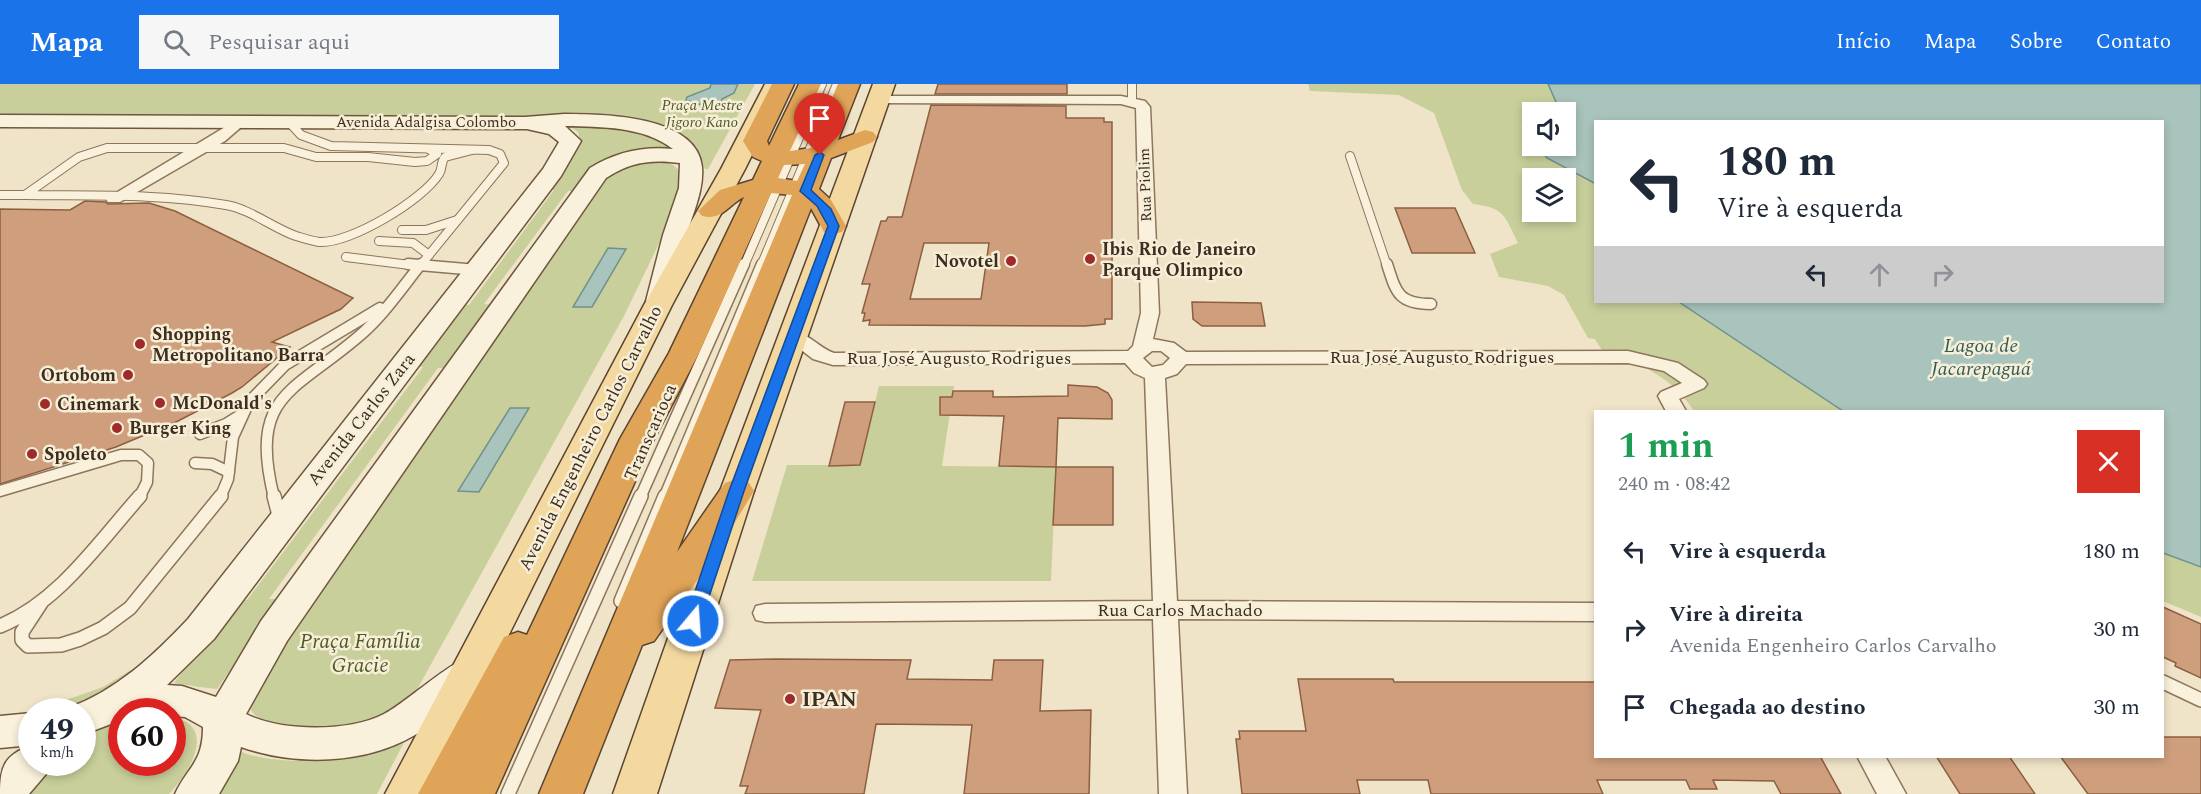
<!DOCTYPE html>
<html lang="pt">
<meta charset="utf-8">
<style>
body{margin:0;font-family:Spectral,serif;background:#f6f6f7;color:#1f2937;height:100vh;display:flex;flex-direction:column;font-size:22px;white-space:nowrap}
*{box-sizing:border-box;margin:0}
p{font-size:20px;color:#747a83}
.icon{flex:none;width:33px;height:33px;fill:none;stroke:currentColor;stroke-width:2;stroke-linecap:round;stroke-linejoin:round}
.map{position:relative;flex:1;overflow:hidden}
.drawer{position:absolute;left:1594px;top:326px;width:570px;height:348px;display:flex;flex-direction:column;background:#fff;border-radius:0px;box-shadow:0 3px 9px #0003}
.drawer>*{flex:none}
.top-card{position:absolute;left:1594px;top:36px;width:570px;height:183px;border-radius:0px;box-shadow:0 3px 9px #0003;background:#fff;color:#1f2937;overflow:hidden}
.fabs{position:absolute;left:1522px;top:18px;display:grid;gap:12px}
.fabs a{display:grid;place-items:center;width:54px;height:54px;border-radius:0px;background:#fff;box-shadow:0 3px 9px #0003;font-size:30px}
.speed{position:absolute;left:18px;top:614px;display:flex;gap:12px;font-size:30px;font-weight:700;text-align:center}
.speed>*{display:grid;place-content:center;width:78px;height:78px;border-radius:50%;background:#fff;box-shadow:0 3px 9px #0003;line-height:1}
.speed small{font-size:15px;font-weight:400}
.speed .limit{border:9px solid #d22;background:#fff;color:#111}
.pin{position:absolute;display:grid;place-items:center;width:51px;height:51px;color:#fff;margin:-62px -26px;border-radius:50% 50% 50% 0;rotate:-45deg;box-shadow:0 0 6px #0007}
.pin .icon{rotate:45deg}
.me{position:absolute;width:66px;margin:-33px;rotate:18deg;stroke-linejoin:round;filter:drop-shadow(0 0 4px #0008)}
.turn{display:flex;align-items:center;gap:21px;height:126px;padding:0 24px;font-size:27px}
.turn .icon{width:78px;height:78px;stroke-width:2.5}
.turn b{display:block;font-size:42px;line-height:51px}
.lanes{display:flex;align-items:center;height:57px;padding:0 24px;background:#0003;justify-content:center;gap:30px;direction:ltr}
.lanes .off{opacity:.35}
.round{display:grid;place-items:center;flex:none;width:63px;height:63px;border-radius:0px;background:#f6f6f7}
.summary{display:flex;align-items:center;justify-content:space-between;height:102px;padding:0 24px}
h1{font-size:36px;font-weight:700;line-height:45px;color:#1e9e55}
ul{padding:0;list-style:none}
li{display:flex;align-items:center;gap:18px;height:78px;padding:0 24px}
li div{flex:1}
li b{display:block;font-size:22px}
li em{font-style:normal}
header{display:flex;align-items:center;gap:36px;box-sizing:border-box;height:84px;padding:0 30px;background:#1a73e8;color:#fff}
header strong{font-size:28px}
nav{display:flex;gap:33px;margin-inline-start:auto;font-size:21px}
.search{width:420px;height:54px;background:#f6f6f7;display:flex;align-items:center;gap:15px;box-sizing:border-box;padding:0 21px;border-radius:0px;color:#747a83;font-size:22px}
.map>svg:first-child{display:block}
.green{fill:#c9cf9b;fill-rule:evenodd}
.water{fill:#a9c4bc;stroke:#6f938a;stroke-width:1.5}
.building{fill:#cf9f7d;stroke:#8d5f41;stroke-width:1.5;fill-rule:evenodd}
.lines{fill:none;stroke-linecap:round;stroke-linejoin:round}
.lane-far2-casing{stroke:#8d765c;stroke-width:10}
.lane-far1-casing{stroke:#8d765c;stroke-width:13}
.lane-casing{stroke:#8d765c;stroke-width:16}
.street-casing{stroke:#8d765c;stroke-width:3}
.secondary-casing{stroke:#6f573f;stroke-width:3}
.primary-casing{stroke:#5b4430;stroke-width:3}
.highway-casing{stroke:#5b4430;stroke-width:3}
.lane-far2{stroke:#faf1dc;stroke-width:8}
.lane-far1{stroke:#faf1dc;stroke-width:10}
.lane{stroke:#faf1dc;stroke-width:13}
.street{fill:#faf1dc;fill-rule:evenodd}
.secondary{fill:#faf1dc;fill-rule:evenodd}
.primary{fill:#f3d9a0;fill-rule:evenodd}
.highway{fill:#e0a458;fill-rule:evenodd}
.route{fill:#1a73e8;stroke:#114b97;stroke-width:1.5}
.poi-dot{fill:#9e2a2b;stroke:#f7eed8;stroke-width:2}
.labels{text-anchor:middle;stroke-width:5;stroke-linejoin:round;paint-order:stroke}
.far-park-label{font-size:15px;font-style:italic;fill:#4d5a26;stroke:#f7eed8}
.far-street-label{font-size:15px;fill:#3d2e20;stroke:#f7eed8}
.poi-label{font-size:18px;font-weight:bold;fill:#3d2e20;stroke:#f7eed8;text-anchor:start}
.street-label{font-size:18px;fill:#3d2e20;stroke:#f7eed8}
.water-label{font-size:20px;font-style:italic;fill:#2f5d5a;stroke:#f7eed8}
.near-park-label{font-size:21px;font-style:italic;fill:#4d5a26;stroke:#f7eed8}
.near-poi-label{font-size:21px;font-weight:bold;fill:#3d2e20;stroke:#f7eed8;text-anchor:start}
</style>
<header>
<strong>Mapa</strong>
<div class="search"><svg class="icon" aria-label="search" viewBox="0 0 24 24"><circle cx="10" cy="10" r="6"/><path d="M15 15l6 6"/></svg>Pesquisar aqui</div>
<nav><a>Início</a><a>Mapa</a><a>Sobre</a><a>Contato</a></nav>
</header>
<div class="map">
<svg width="2201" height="710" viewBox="0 0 2201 710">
<rect width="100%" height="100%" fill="#f0e4c8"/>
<g class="green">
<path d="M0,0H755L708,85H705L697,68L679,51L530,33L0,31Z"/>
<path d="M1308,0H1548L1556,18L1540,28H1533V33L1521,42L1533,57V62H1537L1547,74L1596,100V218H1679L1843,327H1694C1672,293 1641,279 1603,268L1595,255L1588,254L1564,211L1548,202L1499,193L1490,170L1518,159C1504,131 1505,124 1473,120L1462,106L1434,29L1399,11L1310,7ZM1533,94H1566V128H1533Z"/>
<path d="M570,43C608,44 642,44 675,66L583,94L573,107H568L484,220L492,221L447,284H438L269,515H280L217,605C214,605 177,600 174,599L235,516H247L423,283H413L461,220L469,221L554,106L547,105L581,59L578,48Z"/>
<path d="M633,77C654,77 674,72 683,94L680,116L624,232L409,620C396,627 381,637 367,640C345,645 249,653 249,618C249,614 252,608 253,604L606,90Z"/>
<path d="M879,302H954L942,382L1056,383L1051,497H752L787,381H860Z"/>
<path d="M2163,469L2201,483V533L2163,517Z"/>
<path d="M154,572C148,578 142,587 134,592C115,607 66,627 42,627L46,623L103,603Z"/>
<path d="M173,633C219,643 188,690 169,710H25L49,678H82L83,653L121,636L122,678H172Z"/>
<path d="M408,651L377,710H213L219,704L239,667C273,681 334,679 369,668C383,664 396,657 408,651Z"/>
</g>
<g class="water">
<path d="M711,0H738L734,9L722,15L720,23L701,26L702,21L686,16L687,13L710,4Z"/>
<path d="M1548,0H2201V483L2163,469V327H1843L1679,218H2163V38H1596V100L1547,74L1537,62H1566V28H1540L1556,18Z"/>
<path d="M608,164L626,165L592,223H573Z"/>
<path d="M510,324H529L479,408L458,407Z"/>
</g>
<g class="building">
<path d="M938,0H1067V10H935Z"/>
<path d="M931,21L1066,22V34H1104V38H1112V235H1105V240L1085,242L869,241L870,236L863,237L865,229H862L870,200H862L881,137H886L888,133H902ZM924,159H989L981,215H910Z"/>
<path d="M85,117L105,118L108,120L149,119L175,127L353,214L341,225L272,258L290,263L242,303L232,309L178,337L116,363L0,400V125L70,126Z"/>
<path d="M1395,124H1455L1475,169H1412Z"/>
<path d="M1192,218L1261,219L1265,242H1202L1193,235Z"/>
<path d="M1068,301L1097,303L1108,309L1112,316V335L1058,334L1056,383L999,382L1004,332L940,331V313H952L953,307H993V313L1068,312Z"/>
<path d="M845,318H875L860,381L829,382Z"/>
<path d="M1056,383H1113V441H1053Z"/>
<path d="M2163,523L2201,540V594L2175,582L2176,579L2163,573Z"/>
<path d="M776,575L911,576L907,595L992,596L994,576H1043L1040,627L1091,626L1089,710H964L972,641L876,640L864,710H745L748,702H740L761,626L715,624L730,576Z"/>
<path d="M1298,595H1393L1394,598H1596V672H1820L1841,710H1781L1774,697L1713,696L1717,705H1690L1686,696H1597L1603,710H1431L1428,696H1357L1360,710H1242L1236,655H1240L1239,647H1306Z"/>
<path d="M2163,653H2201V710H2088L2060,672H2163Z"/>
<path d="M1936,672H2009L2035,710H1960Z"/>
</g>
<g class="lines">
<g class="lane-far2-casing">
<g id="lane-far2">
<path d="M1132,0V17"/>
<path d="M289,38L301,51L331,62L489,66L500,70L504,79L420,182"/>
<path d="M429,65L437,70L427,77L415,78L368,73H316L284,64H107L79,73L25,111C92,112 159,109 226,121C250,125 273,144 296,152C303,154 312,157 319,158C350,160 423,116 439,90C443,84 440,79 445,73L472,66"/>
<path d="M1350,72L1387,182"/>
<path d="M0,111H25"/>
<path d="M402,146H426L457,136"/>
<path d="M379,157L413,159L429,171"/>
<path d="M346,173L418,182"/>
<path d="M744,182L822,0"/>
<path d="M761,182L837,0"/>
</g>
</g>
<g class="lane-far1-casing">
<g id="lane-far1">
<path d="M408,180L477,186"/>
<path d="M1387,180C1396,208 1398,220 1431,220"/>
<path d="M200,350L226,340L242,330"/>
<path d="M195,379L212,380L229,388"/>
<path d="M0,407L121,371H139L148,379L147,398L139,414"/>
<path d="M220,414L228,395L233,353L249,318L285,281L380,224"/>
<path d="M274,414C249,311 291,310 358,253C383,232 401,205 421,180"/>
<path d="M640,414L744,180"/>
<path d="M664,414L762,180"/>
</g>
</g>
<g class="lane-casing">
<g id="lane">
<path d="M274,412L280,435"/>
<path d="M621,517L665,412"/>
<path d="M41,519L22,548V556L28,562L61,561L80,555L103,544L130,524L221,412"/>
<path d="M0,542C59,518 99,458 140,412"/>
<path d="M2163,598L2201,616"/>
<path d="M508,710L641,412"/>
</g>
</g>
<g class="street-casing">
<g id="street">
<path d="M878,12H1121L1145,17L1150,23L1159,229L1153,255L1174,259L1186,268L1628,267L1678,279L1704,296L1707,300L1704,304L1679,315L1686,327H1666L1658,312L1661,308L1682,299L1664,287L1628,279L1186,280L1177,290L1165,294L1177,517L1596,519V537L1178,535L1187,710H1159L1153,535L765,538L756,536L753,529L756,522L765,520L1153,517L1145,294L1134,289L1125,279L833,281L813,275L783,252L785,248C804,243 818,264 834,269L1128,267L1133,262L1141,229L1136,24L1121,20L873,19L871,16L873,13ZM1152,267H1161L1170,274L1163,281L1152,283L1143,274Z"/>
<path d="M240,34L247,38L225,57L120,118H108L106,115Z"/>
<path d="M1857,672H1885L1906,710H1877Z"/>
</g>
</g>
<g class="secondary-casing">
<g id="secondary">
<path d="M564,30C602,30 697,31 702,83C704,106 693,129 687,150C681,172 677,195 672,217L668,222L659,225L650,222L646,217L663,151L679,104L680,79C652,75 630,78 606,94L287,557L246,630C281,648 349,648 384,630C403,621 453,575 468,575C472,575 478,578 481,580L487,590L481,600C460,618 439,637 415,651C364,681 296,682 241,663L238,677L219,710H175C188,682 203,679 203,643L185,633L172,632V627H122V640H111L82,651V627H67L68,624C116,607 154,571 188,535L543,85L559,58L549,50L527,45L0,43V31L525,33ZM565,42C602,43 643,42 673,65C643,62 616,68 590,84L261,537L216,613L182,602L167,601L214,555L561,92L581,57Z"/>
<path d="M32,629V661L0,664V632Z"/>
<path d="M32,661V678H52L46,690L29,710H0C0,683 4,671 32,661Z"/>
</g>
</g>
<g class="primary-casing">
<g id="primary">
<path d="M765,0H787L745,85L672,221L430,710H385L644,221L721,85Z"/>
<path d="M873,0H895L754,407L657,710H613L720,407Z"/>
</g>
</g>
<g class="highway-casing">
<path id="highway" d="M772,0H794L767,57L769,62L799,0H821L790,67L811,64L838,0H860L838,56L865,46L873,48L877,53L873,58L831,74L819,105L831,116L846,142L842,148L833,150L824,148L811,124L677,468L725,399L737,395L749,399L754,407L713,474L654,557L642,561L583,710H539L792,111L771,109L699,269L654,355L495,710H418L504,553L518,548L527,551L620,355L669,269L744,113C728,121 722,137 702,132L698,127L720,106L753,96L762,77L753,73L743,57ZM805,80L797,97L778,94L784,81Z"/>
</g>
<use href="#lane-far2" class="lane-far2"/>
<use href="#lane-far1" class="lane-far1"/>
<use href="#lane" class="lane"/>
<use href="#street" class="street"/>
<use href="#secondary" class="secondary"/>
<use href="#primary" class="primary"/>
<use href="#highway" class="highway"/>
</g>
<path class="route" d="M820,68L824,71L811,106L831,125L839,142L744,407L701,537L699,541H687L685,537L729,407L828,142L817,122L800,107L815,71Z"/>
<g class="poi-dot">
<circle cx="1090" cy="175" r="6"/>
<circle cx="1011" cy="177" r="6"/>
<circle cx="140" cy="260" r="6"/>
<circle cx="128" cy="291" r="6"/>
<circle cx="160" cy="319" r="6"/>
<circle cx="45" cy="320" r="6"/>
<circle cx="117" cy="344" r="6"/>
<circle cx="32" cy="370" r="6"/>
<circle cx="790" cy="615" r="6"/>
</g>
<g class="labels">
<g class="far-park-label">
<text x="702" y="26">Praça Mestre<tspan x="702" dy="17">Jigoro Kano</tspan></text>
</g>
<g class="far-street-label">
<text x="426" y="43">Avenida Adalgisa Colombo</text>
<text transform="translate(1145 101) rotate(-92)" y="5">Rua Piolim</text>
</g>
<g class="poi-label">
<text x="1102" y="171">Ibis Rio de Janeiro<tspan x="1102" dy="21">Parque Olimpico</tspan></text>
<text x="999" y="183" text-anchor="end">Novotel</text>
<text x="152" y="256">Shopping<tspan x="152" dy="21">Metropolitano Barra</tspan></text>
<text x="116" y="297" text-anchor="end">Ortobom</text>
<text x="172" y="325">McDonald's</text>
<text x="57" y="326">Cinemark</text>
<text x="129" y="350">Burger King</text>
<text x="44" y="376">Spoleto</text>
</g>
<g class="street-label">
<text x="1442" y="279">Rua José Augusto Rodrigues</text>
<text x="959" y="280">Rua José Augusto Rodrigues</text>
<text transform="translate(361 335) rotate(-52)" y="6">Avenida Carlos Zara</text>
<text transform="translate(650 348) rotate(-66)" y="6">Transcarioca</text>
<text transform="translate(590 354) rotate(-63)" y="6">Avenida Engenheiro Carlos Carvalho</text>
<text x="1180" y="532">Rua Carlos Machado</text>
</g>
<g class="water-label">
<text x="1981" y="268">Lagoa de<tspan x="1981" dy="23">Jacarepaguá</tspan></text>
</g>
<g class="near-park-label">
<text x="360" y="564">Praça Família<tspan x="360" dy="24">Gracie</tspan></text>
</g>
<g class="near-poi-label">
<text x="802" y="622">IPAN</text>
</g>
</g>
</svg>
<div class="fabs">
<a><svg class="icon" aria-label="sound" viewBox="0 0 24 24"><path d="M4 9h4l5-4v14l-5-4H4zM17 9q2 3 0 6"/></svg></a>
<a><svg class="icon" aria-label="layers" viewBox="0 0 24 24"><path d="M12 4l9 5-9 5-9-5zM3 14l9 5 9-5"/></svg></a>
</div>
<div class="speed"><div>49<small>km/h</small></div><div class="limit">60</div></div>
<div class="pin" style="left:820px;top:71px;background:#d93025"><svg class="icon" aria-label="arrive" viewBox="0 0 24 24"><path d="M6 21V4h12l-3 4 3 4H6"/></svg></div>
<svg class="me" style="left:693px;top:537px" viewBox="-20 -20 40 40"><circle r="17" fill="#1a73e8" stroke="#fff" stroke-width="3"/><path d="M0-11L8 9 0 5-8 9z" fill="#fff"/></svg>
<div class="top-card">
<div class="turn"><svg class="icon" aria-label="left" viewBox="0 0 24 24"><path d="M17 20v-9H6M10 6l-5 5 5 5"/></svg><div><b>180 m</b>Vire à esquerda</div></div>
<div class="lanes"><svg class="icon" aria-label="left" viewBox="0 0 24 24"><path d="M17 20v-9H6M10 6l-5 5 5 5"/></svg><svg class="icon off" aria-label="ahead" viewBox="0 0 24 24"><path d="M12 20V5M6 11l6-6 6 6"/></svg><svg class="icon off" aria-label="right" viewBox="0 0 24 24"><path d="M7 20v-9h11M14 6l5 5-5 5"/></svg></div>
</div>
<section class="drawer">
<div class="summary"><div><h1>1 min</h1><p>240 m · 08:42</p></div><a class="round" style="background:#d93025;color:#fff"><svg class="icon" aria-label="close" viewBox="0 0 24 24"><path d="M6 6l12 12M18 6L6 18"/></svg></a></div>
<ul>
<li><svg class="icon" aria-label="left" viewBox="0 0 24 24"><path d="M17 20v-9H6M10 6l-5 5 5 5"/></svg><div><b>Vire à esquerda</b></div><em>180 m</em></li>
<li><svg class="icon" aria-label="right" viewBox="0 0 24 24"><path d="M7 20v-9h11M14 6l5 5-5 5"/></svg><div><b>Vire à direita</b><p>Avenida Engenheiro Carlos Carvalho</p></div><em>30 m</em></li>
<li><svg class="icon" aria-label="arrive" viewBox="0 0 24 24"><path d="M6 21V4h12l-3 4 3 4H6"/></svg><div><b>Chegada ao destino</b></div><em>30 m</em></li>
</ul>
</section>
</div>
